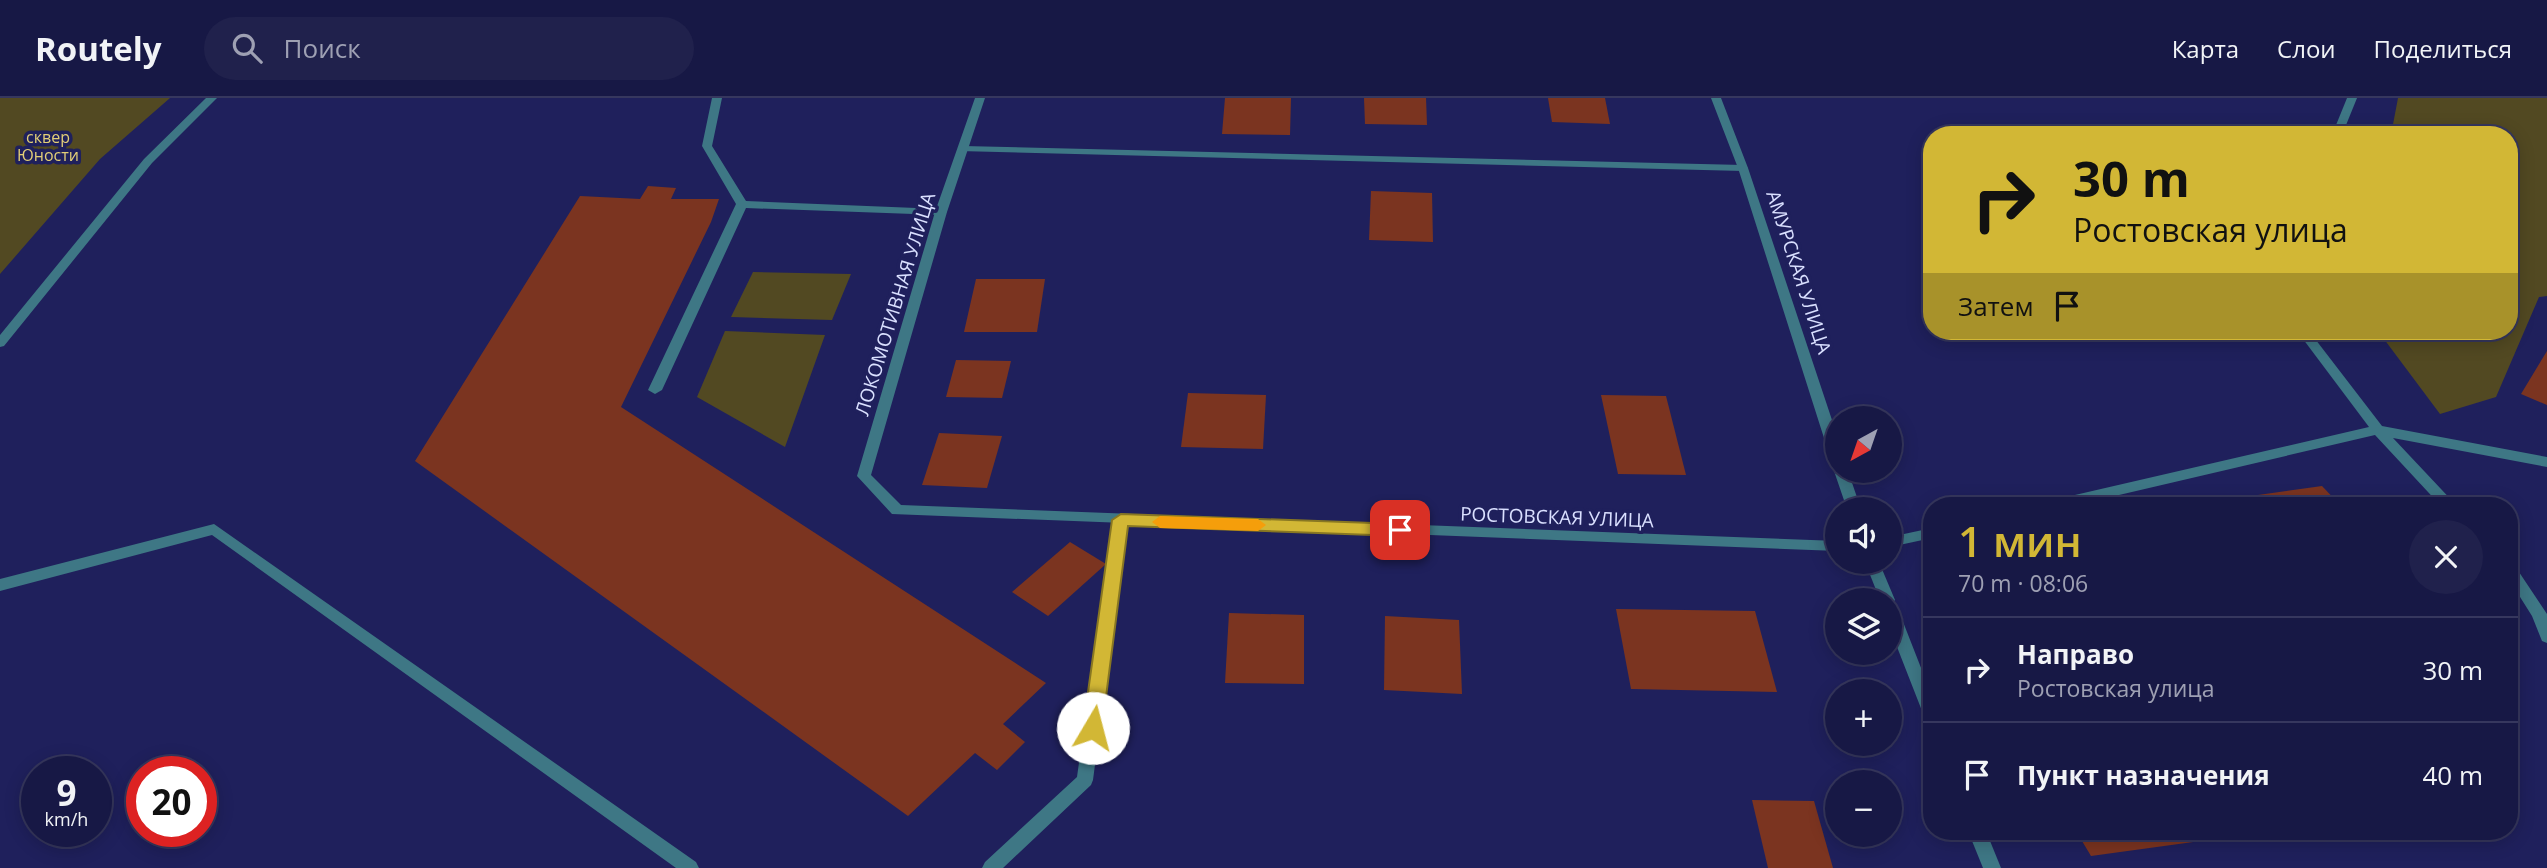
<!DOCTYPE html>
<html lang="ru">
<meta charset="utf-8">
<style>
body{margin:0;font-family:"Open Sans",sans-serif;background:#20214c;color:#f1f3f6;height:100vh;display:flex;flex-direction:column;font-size:26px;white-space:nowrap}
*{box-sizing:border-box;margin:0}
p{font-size:23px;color:#9ea0b3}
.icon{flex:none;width:38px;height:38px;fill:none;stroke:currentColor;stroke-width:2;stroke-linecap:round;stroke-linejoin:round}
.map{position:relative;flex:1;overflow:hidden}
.panel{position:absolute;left:1923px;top:399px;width:595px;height:343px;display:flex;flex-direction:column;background:#171845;border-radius:28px;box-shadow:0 4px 18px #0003,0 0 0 2px #36375e}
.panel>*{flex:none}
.guide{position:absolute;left:1923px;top:28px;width:595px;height:214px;border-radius:28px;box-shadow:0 4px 18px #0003,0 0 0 2px #36375e;background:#d2b735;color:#111;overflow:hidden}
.needle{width:46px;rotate:220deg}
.buttons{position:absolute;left:1825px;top:308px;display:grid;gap:14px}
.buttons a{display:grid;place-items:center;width:77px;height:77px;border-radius:50%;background:#171845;box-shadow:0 4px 18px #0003,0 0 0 2px #36375e;font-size:35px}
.speed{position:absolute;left:21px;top:658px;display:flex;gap:14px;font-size:35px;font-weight:700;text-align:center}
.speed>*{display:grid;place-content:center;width:91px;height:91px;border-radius:50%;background:#171845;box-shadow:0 4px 18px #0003,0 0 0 2px #36375e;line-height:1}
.speed small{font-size:18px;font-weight:400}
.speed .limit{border:10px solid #d22;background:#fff;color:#111}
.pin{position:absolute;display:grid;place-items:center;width:60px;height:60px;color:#fff;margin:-30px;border-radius:14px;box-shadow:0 4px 10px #0006}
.me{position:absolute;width:77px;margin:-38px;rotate:8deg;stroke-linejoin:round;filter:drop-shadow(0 0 5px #0008)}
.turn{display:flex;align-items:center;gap:24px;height:147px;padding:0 35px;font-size:32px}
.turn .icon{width:91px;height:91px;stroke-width:2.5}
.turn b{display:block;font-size:49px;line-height:60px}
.then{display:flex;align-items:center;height:66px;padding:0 35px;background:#0003;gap:14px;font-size:26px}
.round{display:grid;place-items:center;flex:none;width:74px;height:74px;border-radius:37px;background:#20214c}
.overview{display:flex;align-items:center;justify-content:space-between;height:119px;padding:0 35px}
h1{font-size:42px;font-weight:600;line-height:52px;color:#d2b735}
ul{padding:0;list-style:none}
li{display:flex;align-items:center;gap:21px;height:105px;padding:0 35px;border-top:2px solid #36375e}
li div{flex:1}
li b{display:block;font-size:26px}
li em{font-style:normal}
header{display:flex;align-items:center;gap:42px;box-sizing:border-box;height:98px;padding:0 35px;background:#171845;border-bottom:2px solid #36375e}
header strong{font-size:33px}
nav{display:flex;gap:38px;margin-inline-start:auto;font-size:24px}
.search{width:490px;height:63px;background:#20214c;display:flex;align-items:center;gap:18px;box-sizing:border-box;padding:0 24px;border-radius:38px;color:#9ea0b3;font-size:26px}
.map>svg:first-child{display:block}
.green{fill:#524922}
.building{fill:#7b3420}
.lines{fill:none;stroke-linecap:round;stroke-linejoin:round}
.service{fill:#3e7785;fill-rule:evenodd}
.minor{fill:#3e7785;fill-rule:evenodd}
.tertiary{fill:#3e7785;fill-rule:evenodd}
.route{fill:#d2b735;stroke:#872;stroke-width:2}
.slow{fill:#f59e0b}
.labels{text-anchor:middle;stroke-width:7;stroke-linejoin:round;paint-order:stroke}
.far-park-label{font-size:16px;fill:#e3cf77;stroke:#1f205c}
.street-label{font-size:19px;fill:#dae0ff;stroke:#1f205c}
</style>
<header>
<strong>Routely</strong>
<div class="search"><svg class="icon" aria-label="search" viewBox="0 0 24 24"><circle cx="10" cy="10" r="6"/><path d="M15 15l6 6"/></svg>Поиск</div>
<nav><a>Карта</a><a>Слои</a><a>Поделиться</a></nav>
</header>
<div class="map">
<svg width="2547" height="770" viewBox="0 0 2547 770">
<rect width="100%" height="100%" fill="#1f205c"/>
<g class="green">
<path d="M0,0H170L100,61L0,176Z"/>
<path d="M2398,0H2547V198L2539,199L2496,299L2440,316L2378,233H2510V37H2391Z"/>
<path d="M753,174L851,176L832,222L731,219Z"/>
<path d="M725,233L825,237L785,349L697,299Z"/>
</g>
<g class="building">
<path d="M1225,0H1291L1290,37L1222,36Z"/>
<path d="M1364,0H1426L1427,27L1365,26Z"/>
<path d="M1548,0H1605L1610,26L1552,24Z"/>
<path d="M648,88L676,90L671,101H719L711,124L621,309L1046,585L1003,626L1025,644L997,672L975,655L908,718L415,363L580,98L640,101Z"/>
<path d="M1371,93L1432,95L1433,144L1369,142Z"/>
<path d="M976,181H1045L1037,234H964Z"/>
<path d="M2547,253V307L2521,296Z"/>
<path d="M956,262L1011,263L1002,300L946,299Z"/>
<path d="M1188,295L1266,297L1263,351L1181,349Z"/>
<path d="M1601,297L1666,298L1686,377L1618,376Z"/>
<path d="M939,335L1002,338L987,390L922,387Z"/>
<path d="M2322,388L2341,408H2268L2258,397Z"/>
<path d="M1070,444L1106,466L1048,518L1012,494Z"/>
<path d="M1616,511L1755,513L1777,594L1631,591Z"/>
<path d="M1229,515L1304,517V586L1225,585Z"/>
<path d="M1385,518L1459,522L1462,596L1384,592Z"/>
<path d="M1752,702L1814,703L1833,770H1768Z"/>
<path d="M2076,733H2258L2259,735L2091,758Z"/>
</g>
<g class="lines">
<g class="service">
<path d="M712,0H722L712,48L746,103L941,111L947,114L941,117L746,110L662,292L655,296L648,292L736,106L702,48Z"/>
<path d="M2347,0H2357L2342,37H2332Z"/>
<path d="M963,48L1743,67L1748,70L1743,73L959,53V49Z"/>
<path d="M2297,233H2309L2382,328L2547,359V369L2393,340L2457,408H2441L2375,337L2072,408H2042L2049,403L2369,329Z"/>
<path d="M1120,417L1125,418L1127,422L1093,682L1091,687L1003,770H982L985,764L1077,679L1113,422L1115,418Z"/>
<path d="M214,426L696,764L699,770H676L212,437L0,493V481Z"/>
<path d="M1932,430V440L1890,449V439Z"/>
<path d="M2510,466L2515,468L2547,516V545L2542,543L2532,518L2510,483Z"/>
</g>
<path class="minor" d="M975,0H985L947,114L871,377L901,407L1838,443V453L892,416L857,378L935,114Z"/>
<g class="tertiary">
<path d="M206,0H217L152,65L4,248L0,249V237L144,61Z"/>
<path d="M1711,0H1721L1748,70L1838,340V367L1831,362L1738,70Z"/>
<path d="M1838,369V373H1848L1861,411H1847L1834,373Z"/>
<path d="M1865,464H1879L1895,502L1892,506L1898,511L1932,598V625L1926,623L1924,618L1890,531V502H1880Z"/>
<path d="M1968,733H1986L2001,770H1983Z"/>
</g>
</g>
<path class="route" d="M1121,416L1400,426L1408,432L1400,438L1128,428L1102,630L1099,635H1086L1083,630L1112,422Z"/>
<path class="slow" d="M1160,418L1258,421L1266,427L1258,433L1160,430L1152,424Z"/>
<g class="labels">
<g class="far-park-label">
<text x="48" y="45">сквер<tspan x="48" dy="18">Юности</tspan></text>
</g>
<g class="street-label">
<text transform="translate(1799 174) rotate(72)" y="7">АМУРСКАЯ УЛИЦА</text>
<text transform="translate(895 206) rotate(-73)" y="7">ЛОКОМОТИВНАЯ УЛИЦА</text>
<text transform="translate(1557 419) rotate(2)" y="7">РОСТОВСКАЯ УЛИЦА</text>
</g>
</g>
</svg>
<div class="buttons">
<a><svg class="needle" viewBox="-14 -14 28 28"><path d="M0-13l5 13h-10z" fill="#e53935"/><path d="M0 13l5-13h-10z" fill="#9ea0b3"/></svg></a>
<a><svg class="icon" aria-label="sound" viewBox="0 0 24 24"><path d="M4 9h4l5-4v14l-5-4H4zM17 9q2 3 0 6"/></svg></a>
<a><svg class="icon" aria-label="layers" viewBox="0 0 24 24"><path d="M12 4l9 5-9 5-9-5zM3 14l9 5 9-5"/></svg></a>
<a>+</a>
<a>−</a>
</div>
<div class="speed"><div>9<small>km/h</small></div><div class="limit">20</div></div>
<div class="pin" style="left:1400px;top:432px;background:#d93025"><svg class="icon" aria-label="arrive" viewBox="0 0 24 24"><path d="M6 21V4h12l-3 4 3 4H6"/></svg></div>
<svg class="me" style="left:1093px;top:630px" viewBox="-20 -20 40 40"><circle r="19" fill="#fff"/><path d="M0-13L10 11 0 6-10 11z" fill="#d2b735"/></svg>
<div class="guide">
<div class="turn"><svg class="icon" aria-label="right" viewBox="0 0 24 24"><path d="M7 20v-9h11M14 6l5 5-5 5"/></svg><div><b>30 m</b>Ростовская улица</div></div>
<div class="then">Затем<svg class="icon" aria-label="arrive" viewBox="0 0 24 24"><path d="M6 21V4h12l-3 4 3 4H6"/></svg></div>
</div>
<section class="panel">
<div class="overview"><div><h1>1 мин</h1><p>70 m · 08:06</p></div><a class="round"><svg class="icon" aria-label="close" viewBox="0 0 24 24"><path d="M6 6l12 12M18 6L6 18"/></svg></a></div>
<ul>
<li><svg class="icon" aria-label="right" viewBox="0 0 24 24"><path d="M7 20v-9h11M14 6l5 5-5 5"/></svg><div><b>Направо</b><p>Ростовская улица</p></div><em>30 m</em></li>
<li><svg class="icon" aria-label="arrive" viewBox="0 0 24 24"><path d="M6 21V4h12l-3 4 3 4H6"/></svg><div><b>Пункт назначения</b></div><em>40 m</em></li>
</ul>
</section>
</div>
